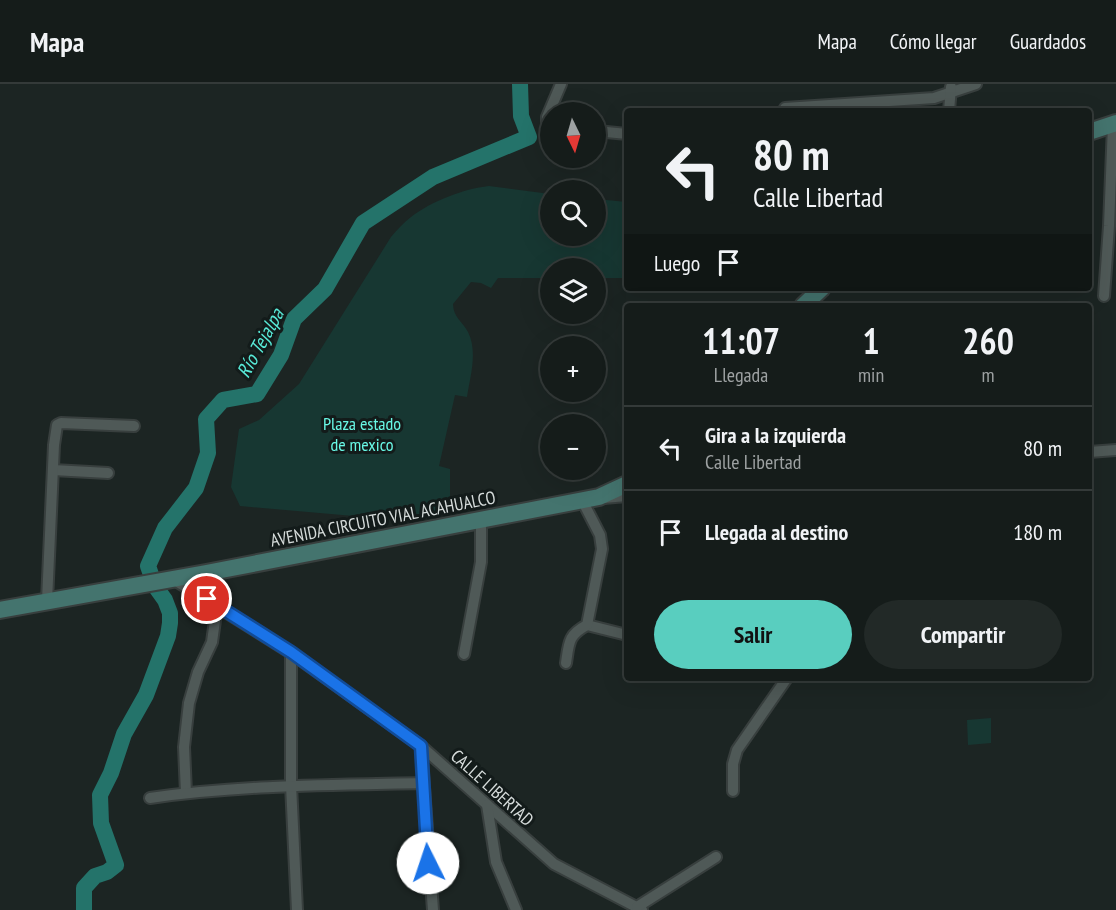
<!DOCTYPE html>
<html lang="es">
<meta charset="utf-8">
<style>
body{margin:0;font-family:"PT Sans Narrow",sans-serif;background:#222927;color:#f1f3f6;height:100vh;display:flex;flex-direction:column;font-size:22px;white-space:nowrap}
*{box-sizing:border-box;margin:0}
p{font-size:20px;color:#9da1a2}
.icon{flex:none;width:33px;height:33px;fill:none;stroke:currentColor;stroke-width:2;stroke-linecap:round;stroke-linejoin:round}
.map{position:relative;flex:1;overflow:hidden}
.side{position:absolute;left:624px;top:219px;width:468px;height:378px;display:flex;flex-direction:column;background:#151c1a;border-radius:6px;box-shadow:0 6px 24px #0002,0 0 0 2px #343a39}
.side>*{flex:none}
.hud{position:absolute;left:624px;top:24px;width:468px;height:183px;border-radius:6px;box-shadow:0 6px 24px #0002,0 0 0 2px #343a39;background:#151c1a;color:#f1f3f6;overflow:hidden}
.needle{width:39px;rotate:175deg}
.tools{position:absolute;left:540px;top:18px;display:grid;gap:12px}
.tools a{display:grid;place-items:center;width:66px;height:66px;border-radius:50%;background:#151c1a;box-shadow:0 6px 24px #0002,0 0 0 2px #343a39;font-size:30px}
.pin{position:absolute;display:grid;place-items:center;width:51px;height:51px;color:#fff;margin:-26px;border:3px solid #fff;border-radius:50%;box-shadow:0 2px 6px #0007}
.me{position:absolute;width:66px;margin:-33px;rotate:356deg;stroke-linejoin:round;filter:drop-shadow(0 0 4px #0008)}
.turn{display:flex;align-items:center;gap:21px;height:126px;padding:0 30px;font-size:27px}
.turn .icon{width:78px;height:78px;stroke-width:2.5}
.turn b{display:block;font-size:42px;line-height:51px}
.then{display:flex;align-items:center;height:57px;padding:0 30px;background:#0003;gap:12px;font-size:22px}
.eta{display:flex;justify-content:space-evenly;align-items:center;height:102px;text-align:center}
.eta b{font-size:36px;font-weight:800;line-height:42px}
.action{display:flex;gap:12px;margin-top:auto;padding:12px 30px}
.action a{flex:1;height:69px;border-radius:36px;background:#59cebf;color:#111;font-size:24px;font-weight:800;line-height:69px;text-align:center}
.action a+a{background:#222927;color:#f1f3f6}
ul{padding:0;list-style:none}
li{display:flex;align-items:center;gap:18px;height:84px;padding:0 30px;border-top:2px solid #343a39}
li div{flex:1}
li b{display:block;font-size:22px}
li em{font-style:normal}
header{display:flex;align-items:center;gap:36px;box-sizing:border-box;height:84px;padding:0 30px;background:#151c1a;border-bottom:2px solid #343a39}
header strong{font-size:28px}
nav{display:flex;gap:33px;margin-inline-start:auto;font-size:21px}
.map>svg:first-child{display:block}
.green{fill:#173732}
.lines{fill:none;stroke-linecap:round;stroke-linejoin:round}
.river{stroke:#24736a;stroke-width:16}
.street-casing{stroke:#383f3e;stroke-width:14}
.secondary-casing{stroke:#383f3e;stroke-width:20}
.street{stroke:#4f5957;stroke-width:10}
.secondary{stroke:#44746e;stroke-width:16}
.route-casing{stroke:#114b97;stroke-width:15}
.route{stroke:#1a73e8;stroke-width:10}
.labels{text-anchor:middle;stroke-width:6;stroke-linejoin:round;paint-order:stroke}
.park-label{font-size:18px;fill:#68f7e5;stroke:#131b1a}
.street-label{font-size:18px;fill:#d5dbda;stroke:#131b1a}
.water-label{font-size:20px;font-style:italic;fill:#58e9d7;stroke:#131b1a}
</style>
<header>
<strong>Mapa</strong>
<nav><a>Mapa</a><a>Cómo llegar</a><a>Guardados</a></nav>
</header>
<div class="map">
<svg width="1116" height="826" viewBox="0 0 1116 826">
<rect width="100%" height="100%" fill="#1c2523"/>
<g class="green">
<path d="M489,102L550,110V152H596V115L627,118V194H596V184H550V194H498L491,204L481,199L471,198L453,220C453,233 463,238 468,248C478,268 470,293 467,313L455,311L439,382L450,385V423L399,436L240,422L231,403L239,345L259,336L299,300L391,153C397,146 403,139 411,133C432,117 463,105 489,102Z"/>
<path d="M991,634V659L968,661L967,636Z"/>
</g>
<g class="lines">
<path class="river" d="M84,826V804L95,792L107,788L116,781L101,739L100,711L111,689L124,650L146,611L168,552L170,539V529L165,516L155,502L148,482L165,444L196,404L208,369L206,335L223,316L257,310L281,271L294,235L325,205L363,139L433,93L529,53L521,32L520,0"/>
<g class="street-casing">
<g id="street">
<path d="M785,24L934,14L976,0"/>
<path d="M949,27L951,3"/>
<path d="M550,42L547,38V33L561,0"/>
<path d="M596,47L627,50"/>
<path d="M1104,212L1109,142L1113,41"/>
<path d="M1089,368L1116,366"/>
<path d="M53,386L108,389"/>
<path d="M603,414L627,412"/>
<path d="M206,489V515"/>
<path d="M173,495L291,569L421,662L554,780L642,826"/>
<path d="M47,517L54,361L57,341L61,339L134,342"/>
<path d="M587,541L627,551"/>
<path d="M291,569V701L297,826"/>
<path d="M464,570L481,478V436"/>
<path d="M566,579C569,559 568,551 587,541L602,465L600,451L582,416"/>
<path d="M421,662L433,826"/>
<path d="M733,707V680L737,666L787,594"/>
<path d="M186,709L184,663L189,619L198,588L212,558L217,522"/>
<path d="M150,714C240,701 332,701 423,699"/>
<path d="M487,721L496,778L516,826"/>
<path d="M637,823L716,773"/>
</g>
</g>
<g class="secondary-casing">
<g id="secondary">
<path d="M1089,48L1116,39"/>
<path d="M803,222L822,204"/>
<path d="M0,526L206,489L599,413L627,400"/>
</g>
</g>
<use href="#street" class="street"/>
<use href="#secondary" class="secondary"/>
</g>
<g class="lines">
<g class="route-casing">
<path id="route" d="M207,515L291,568L421,662L428,779"/>
</g>
<use href="#route" class="route"/>
</g>
<g class="labels">
<g class="park-label">
<text x="362" y="346">Plaza estado<tspan x="362" dy="21">de mexico</tspan></text>
</g>
<g class="street-label">
<text transform="translate(383 435) rotate(-11)" y="6">AVENIDA CIRCUITO VIAL ACAHUALCO</text>
<text transform="translate(492 704) rotate(42)" y="6">CALLE LIBERTAD</text>
</g>
<g class="water-label">
<text transform="translate(260 259) rotate(-61)" y="7">Río Tejalpa</text>
</g>
</g>
</svg>
<div class="tools">
<a><svg class="needle" viewBox="-14 -14 28 28"><path d="M0-13l5 13h-10z" fill="#e53935"/><path d="M0 13l5-13h-10z" fill="#9da1a2"/></svg></a>
<a><svg class="icon" aria-label="search" viewBox="0 0 24 24"><circle cx="10" cy="10" r="6"/><path d="M15 15l6 6"/></svg></a>
<a><svg class="icon" aria-label="layers" viewBox="0 0 24 24"><path d="M12 4l9 5-9 5-9-5zM3 14l9 5 9-5"/></svg></a>
<a>+</a>
<a>−</a>
</div>
<div class="pin" style="left:207px;top:515px;background:#d93025"><svg class="icon" aria-label="arrive" viewBox="0 0 24 24"><path d="M6 21V4h12l-3 4 3 4H6"/></svg></div>
<svg class="me" style="left:428px;top:779px" viewBox="-20 -20 40 40"><circle r="19" fill="#fff"/><path d="M0-13L10 11 0 6-10 11z" fill="#1a73e8"/></svg>
<div class="hud">
<div class="turn"><svg class="icon" aria-label="left" viewBox="0 0 24 24"><path d="M17 20v-9H6M10 6l-5 5 5 5"/></svg><div><b>80 m</b>Calle Libertad</div></div>
<div class="then">Luego<svg class="icon" aria-label="arrive" viewBox="0 0 24 24"><path d="M6 21V4h12l-3 4 3 4H6"/></svg></div>
</div>
<section class="side">
<div class="eta">
<div><b>11:07</b><p>Llegada</p></div>
<div><b>1</b><p>min</p></div>
<div><b>260</b><p>m</p></div>
</div>
<ul>
<li><svg class="icon" aria-label="left" viewBox="0 0 24 24"><path d="M17 20v-9H6M10 6l-5 5 5 5"/></svg><div><b>Gira a la izquierda</b><p>Calle Libertad</p></div><em>80 m</em></li>
<li><svg class="icon" aria-label="arrive" viewBox="0 0 24 24"><path d="M6 21V4h12l-3 4 3 4H6"/></svg><div><b>Llegada al destino</b></div><em>180 m</em></li>
</ul>
<div class="action"><a>Salir</a><a>Compartir</a></div>
</section>
</div>
